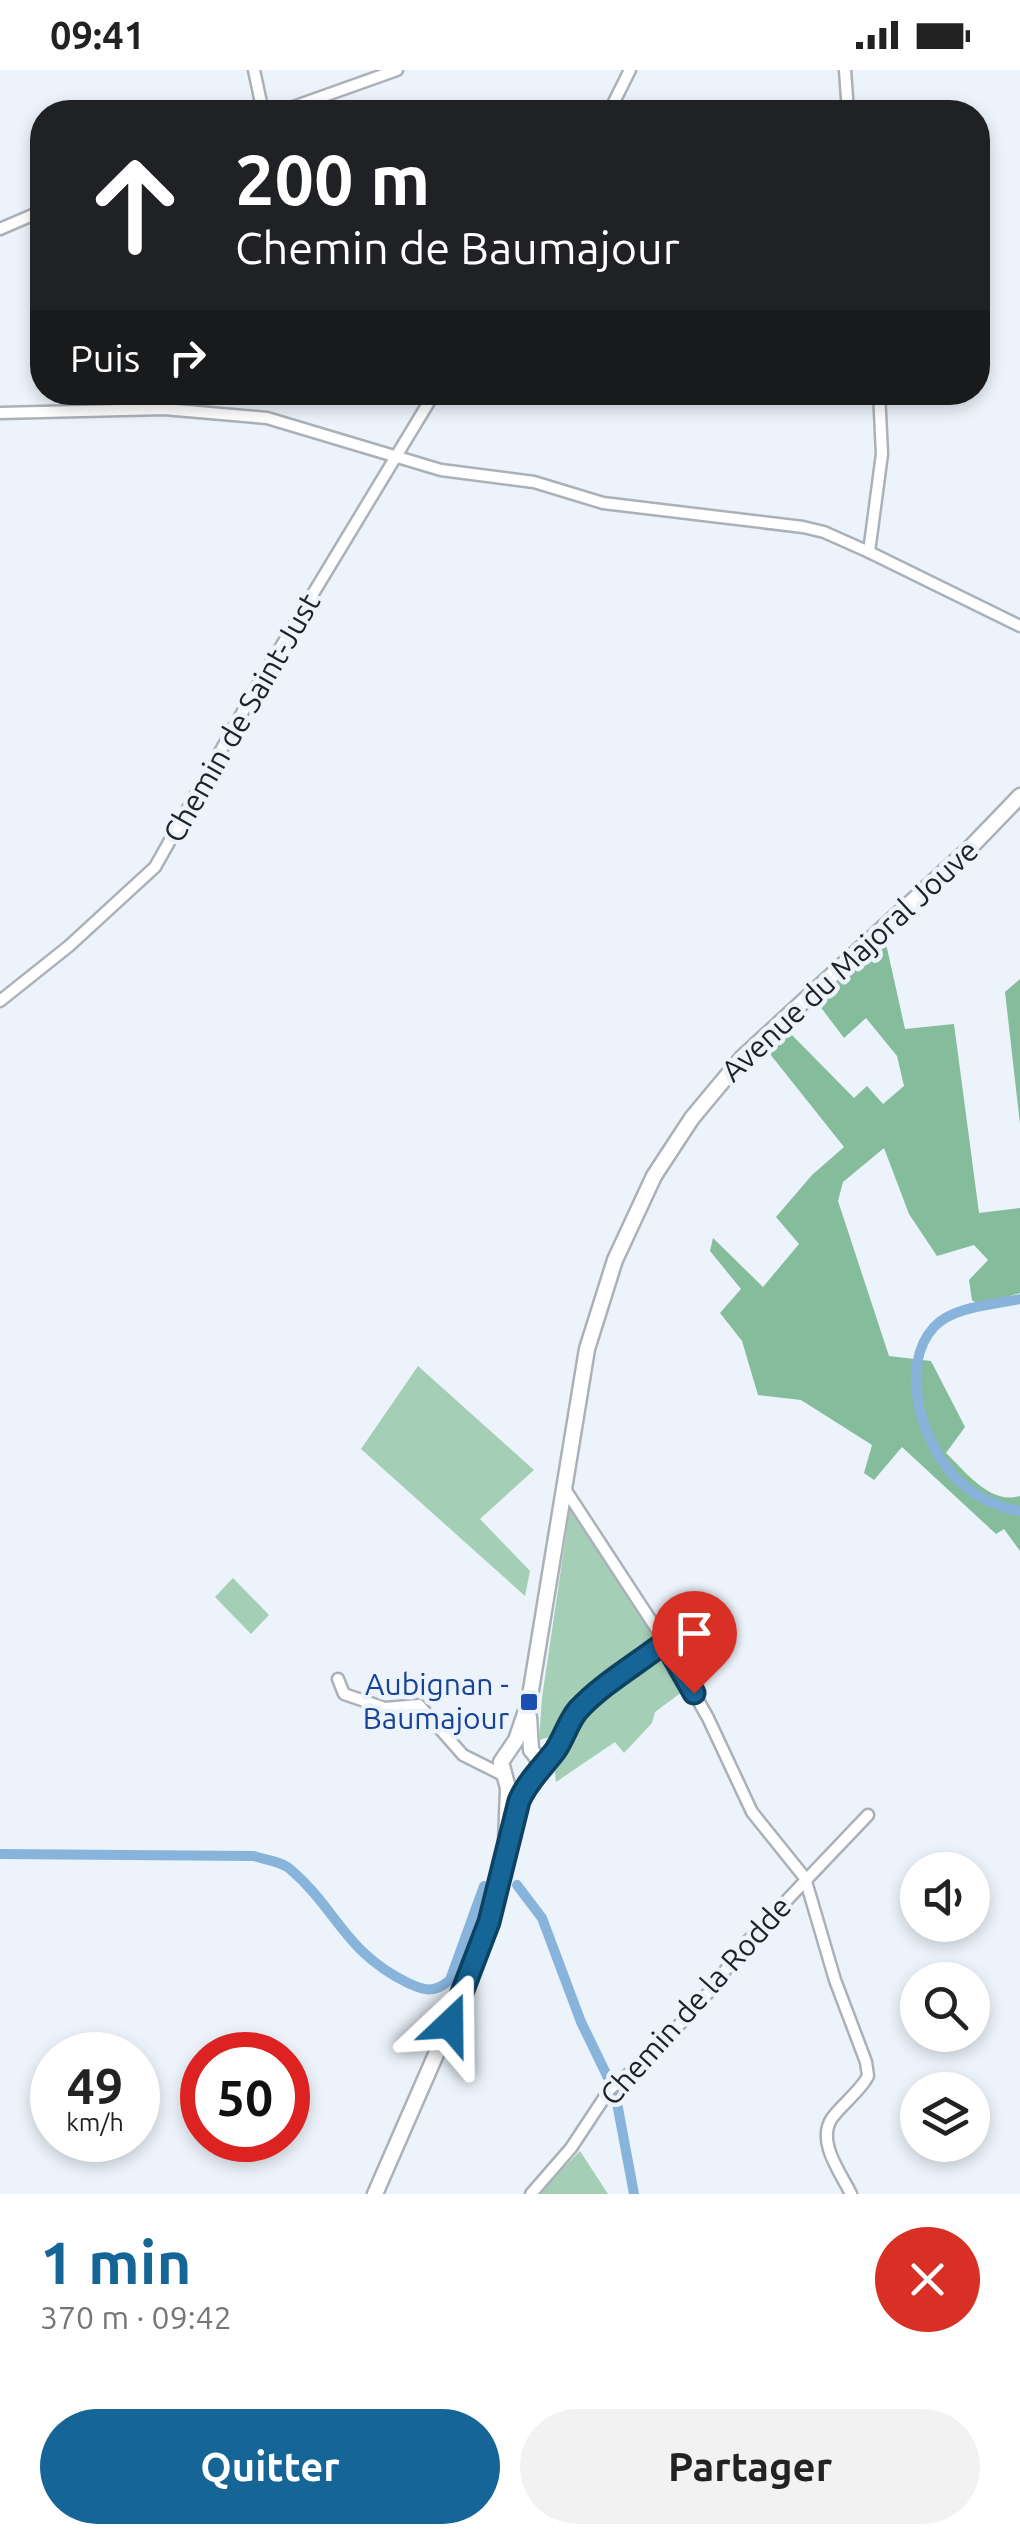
<!DOCTYPE html>
<html lang="fr">
<meta charset="utf-8">
<style>
body{margin:0;font-family:Ubuntu,sans-serif;background:#f2f2f2;color:#222;height:100vh;display:flex;flex-direction:column;font-size:38px;white-space:nowrap}
*{box-sizing:border-box;margin:0}
p{font-size:32px;color:#767676}
.icon{flex:none;width:55px;height:55px;fill:none;stroke:currentColor;stroke-width:2;stroke-linecap:round;stroke-linejoin:round}
.map{position:relative;height:2124px;overflow:hidden}
.sheet{display:flex;flex-direction:column;background:#fff;flex:1}
.sheet>*{flex:none}
.banner{position:absolute;left:30px;top:30px;width:960px;height:305px;border-radius:40px;box-shadow:0 5px 15px #0003;background:#202124;color:#fff;overflow:hidden}
.tools{position:absolute;left:900px;top:1782px;display:grid;gap:20px}
.tools a{display:grid;place-items:center;width:90px;height:90px;border-radius:50%;background:#fff;box-shadow:0 5px 15px #0003;font-size:50px}
.speed{position:absolute;left:30px;top:1962px;display:flex;gap:20px;font-size:50px;font-weight:700;text-align:center}
.speed>*{display:grid;place-content:center;width:130px;height:130px;border-radius:50%;background:#fff;box-shadow:0 5px 15px #0003;line-height:1}
.speed small{font-size:25px;font-weight:400}
.speed .limit{border:15px solid #d22;background:#fff;color:#111}
.pin{position:absolute;display:grid;place-items:center;width:85px;height:85px;color:#fff;margin:-102px -42px;border-radius:50% 50% 50% 0;rotate:-45deg;box-shadow:0 0 10px #0007}
.pin .icon{rotate:45deg}
.me{position:absolute;width:110px;margin:-55px;rotate:23deg;stroke-linejoin:round;filter:drop-shadow(0 0 8px #0008)}
.turn{display:flex;align-items:center;gap:35px;height:210px;padding:0 40px;font-size:45px}
.turn .icon{width:130px;height:130px;stroke-width:2.5}
.turn b{display:block;font-size:70px;line-height:85px}
.then{display:flex;align-items:center;height:95px;padding:0 40px;background:#0003;gap:20px;font-size:38px}
.round{display:grid;place-items:center;flex:none;width:105px;height:105px;border-radius:52px;background:#f2f2f2}
.headline{display:flex;align-items:center;justify-content:space-between;height:170px;padding:0 40px}
h1{font-size:60px;font-weight:700;line-height:75px;color:#166597}
.button{display:flex;gap:20px;margin-top:auto;padding:20px 40px}
.button a{flex:1;height:115px;border-radius:60px;background:#166597;color:#fff;font-size:40px;font-weight:700;line-height:115px;text-align:center}
.button a+a{background:#f2f2f2;color:#222}
.status{display:flex;justify-content:space-between;align-items:center;height:70px;padding:0 50px;background:#fff;direction:ltr}
.status svg{height:28px;fill:currentColor}
.map>svg:first-child{display:block}
.green{fill:#a4ceb5}
.forest{fill:#85bc9c}
.lines{fill:none;stroke-linecap:round;stroke-linejoin:round}
.canal{stroke:#88b4dc;stroke-width:10}
.minor-casing{stroke:#abb1b8;stroke-width:15}
.secondary-casing{stroke:#abb1b8;stroke-width:19}
.minor{stroke:#fff;stroke-width:10}
.secondary{stroke:#fff;stroke-width:14}
.route-casing{stroke:#0e4262;stroke-width:25}
.route{stroke:#166597;stroke-width:18}
.transit-dot{fill:#1a4fb4;stroke:#ecf3fa;stroke-width:4}
.labels{text-anchor:middle;stroke-width:9;stroke-linejoin:round;paint-order:stroke}
.street-label{font-size:30px;fill:#1f2124;stroke:#ecf3fa}
.transit-label{font-size:30px;fill:#164399;stroke:#ecf3fa;text-anchor:end}
</style>
<div class="status"><b>09:41</b><svg viewBox="0 0 49 12"><path d="M0 12V9h3v3zM5 12V6h3v6zM10 12V3h3v9zM15 12V0h3v12zM26 1h20v11H26zM47 4h2v5h-2z"/></svg></div>
<div class="map">
<svg width="1020" height="2124" viewBox="0 0 1020 2124">
<rect width="100%" height="100%" fill="#ecf3fa"/>
<g class="green">
<path d="M418,1296L534,1400L480,1449L530,1501L525,1526L361,1379Z"/>
<path d="M575,1437L659,1569L566,1643L553,1666L539,1670L542,1628L570,1438Z"/>
<path d="M233,1508L269,1545L251,1564L215,1527Z"/>
<path d="M663,1585L672,1590L686,1619L655,1642L652,1653L624,1683L615,1672L556,1712L554,1694L568,1682L585,1642L651,1586Z"/>
<path d="M580,2081L608,2124H538Z"/>
</g>
<g class="forest">
<path d="M885,869L905,959L954,954L979,1143L1020,1138V1223L979,1235L972,1230L969,1210L988,1190L974,1175L937,1186L909,1144L884,1078L843,1112L838,1131L889,1286L931,1291L965,1357L946,1383C966,1402 990,1435 1020,1426V1481L1004,1459L996,1464L902,1377L874,1410L864,1403L872,1375L801,1330L758,1325L742,1271L720,1243L741,1219L710,1181L713,1168L763,1217L799,1174L776,1147L812,1105L844,1077L766,979L787,960L854,1028L867,1016L883,1034L904,1016L897,986L866,948L844,968L816,931Z"/>
<path d="M1020,909V1054L1005,922Z"/>
</g>
<g class="lines">
<g class="canal">
<path d="M1020,1229C994,1235 953,1236 934,1257C897,1297 923,1378 959,1411C976,1427 996,1437 1020,1441"/>
<path d="M0,1784L254,1786C265,1790 281,1791 290,1799C337,1839 344,1882 408,1913C425,1921 435,1923 450,1910L484,1816"/>
<path d="M517,1815L542,1848L581,1952L615,2022L634,2124"/>
</g>
<g class="minor-casing">
<g id="minor">
<path d="M254,0L263,42"/>
<path d="M845,0L848,42"/>
<path d="M279,42L397,0"/>
<path d="M609,42L630,0"/>
<path d="M0,159L42,141"/>
<path d="M0,343L164,339L267,348L441,400L534,412L603,433L803,457L824,462L869,482L1020,556"/>
<path d="M869,482L882,384L879,322"/>
<path d="M0,931L69,876L155,797L259,613L435,322"/>
<path d="M563,1416L665,1572L708,1648L752,1742L805,1808L835,1910L866,1992L868,2006L865,2011C855,2025 842,2035 832,2048C816,2072 841,2103 851,2124"/>
<path d="M338,1609L344,1624L385,1638L419,1635L463,1685L503,1705"/>
<path d="M539,1698L555,1680L579,1639L665,1572"/>
<path d="M531,2124L571,2078L610,2019L651,1986L708,1923L747,1872L868,1745"/>
</g>
</g>
<g class="secondary-casing">
<g id="secondary">
<path d="M514,1749C517,1739 519,1725 526,1716C537,1703 546,1696 531,1680L529,1647"/>
<path d="M506,1775L508,1718L501,1692L516,1670L529,1632L587,1279L615,1190L654,1106L692,1048L742,988L967,781L1020,726"/>
<path d="M375,2124L471,1904L489,1852L508,1770"/>
</g>
</g>
<use href="#minor" class="minor"/>
<use href="#secondary" class="secondary"/>
</g>
<g class="lines">
<g class="route-casing">
<path id="route" d="M450,1954L489,1852L519,1731C527,1712 542,1698 555,1681C564,1668 568,1652 578,1640C602,1614 637,1594 665,1572L694,1623"/>
</g>
<use href="#route" class="route"/>
</g>
<rect class="transit-dot" x="519" y="1622" width="20" height="20" rx="5"/>
<g class="labels">
<g class="street-label">
<text transform="translate(242 648) rotate(-60)" y="10">Chemin de Saint-Just</text>
<text transform="translate(850 891) rotate(-43)" y="10">Avenue du Majoral Jouve</text>
<text transform="translate(696 1931) rotate(-48)" y="10">Chemin de la Rodde</text>
</g>
<g class="transit-label">
<text x="509" y="1625">Aubignan -<tspan x="509" dy="34">Baumajour</tspan></text>
</g>
</g>
</svg>
<div class="tools">
<a><svg class="icon" aria-label="sound" viewBox="0 0 24 24"><path d="M4 9h4l5-4v14l-5-4H4zM17 9q2 3 0 6"/></svg></a>
<a><svg class="icon" aria-label="search" viewBox="0 0 24 24"><circle cx="10" cy="10" r="6"/><path d="M15 15l6 6"/></svg></a>
<a><svg class="icon" aria-label="layers" viewBox="0 0 24 24"><path d="M12 4l9 5-9 5-9-5zM3 14l9 5 9-5"/></svg></a>
</div>
<div class="speed"><div>49<small>km/h</small></div><div class="limit">50</div></div>
<div class="pin" style="left:694px;top:1623px;background:#d93025"><svg class="icon" aria-label="arrive" viewBox="0 0 24 24"><path d="M6 21V4h12l-3 4 3 4H6"/></svg></div>
<svg class="me" style="left:450px;top:1954px" viewBox="-20 -20 40 40"><path d="M0-17L14 15 0 8-14 15z" fill="#166597" stroke="#fff" stroke-width="4"/></svg>
<div class="banner">
<div class="turn"><svg class="icon" aria-label="ahead" viewBox="0 0 24 24"><path d="M12 20V5M6 11l6-6 6 6"/></svg><div><b>200 m</b>Chemin de Baumajour</div></div>
<div class="then">Puis<svg class="icon" aria-label="right" viewBox="0 0 24 24"><path d="M7 20v-9h11M14 6l5 5-5 5"/></svg></div>
</div>
</div>
<section class="sheet">
<div class="headline"><div><h1>1 min</h1><p>370 m · 09:42</p></div><a class="round" style="background:#d93025;color:#fff"><svg class="icon" aria-label="close" viewBox="0 0 24 24"><path d="M6 6l12 12M18 6L6 18"/></svg></a></div>
<div class="button"><a>Quitter</a><a>Partager</a></div>
</section>
